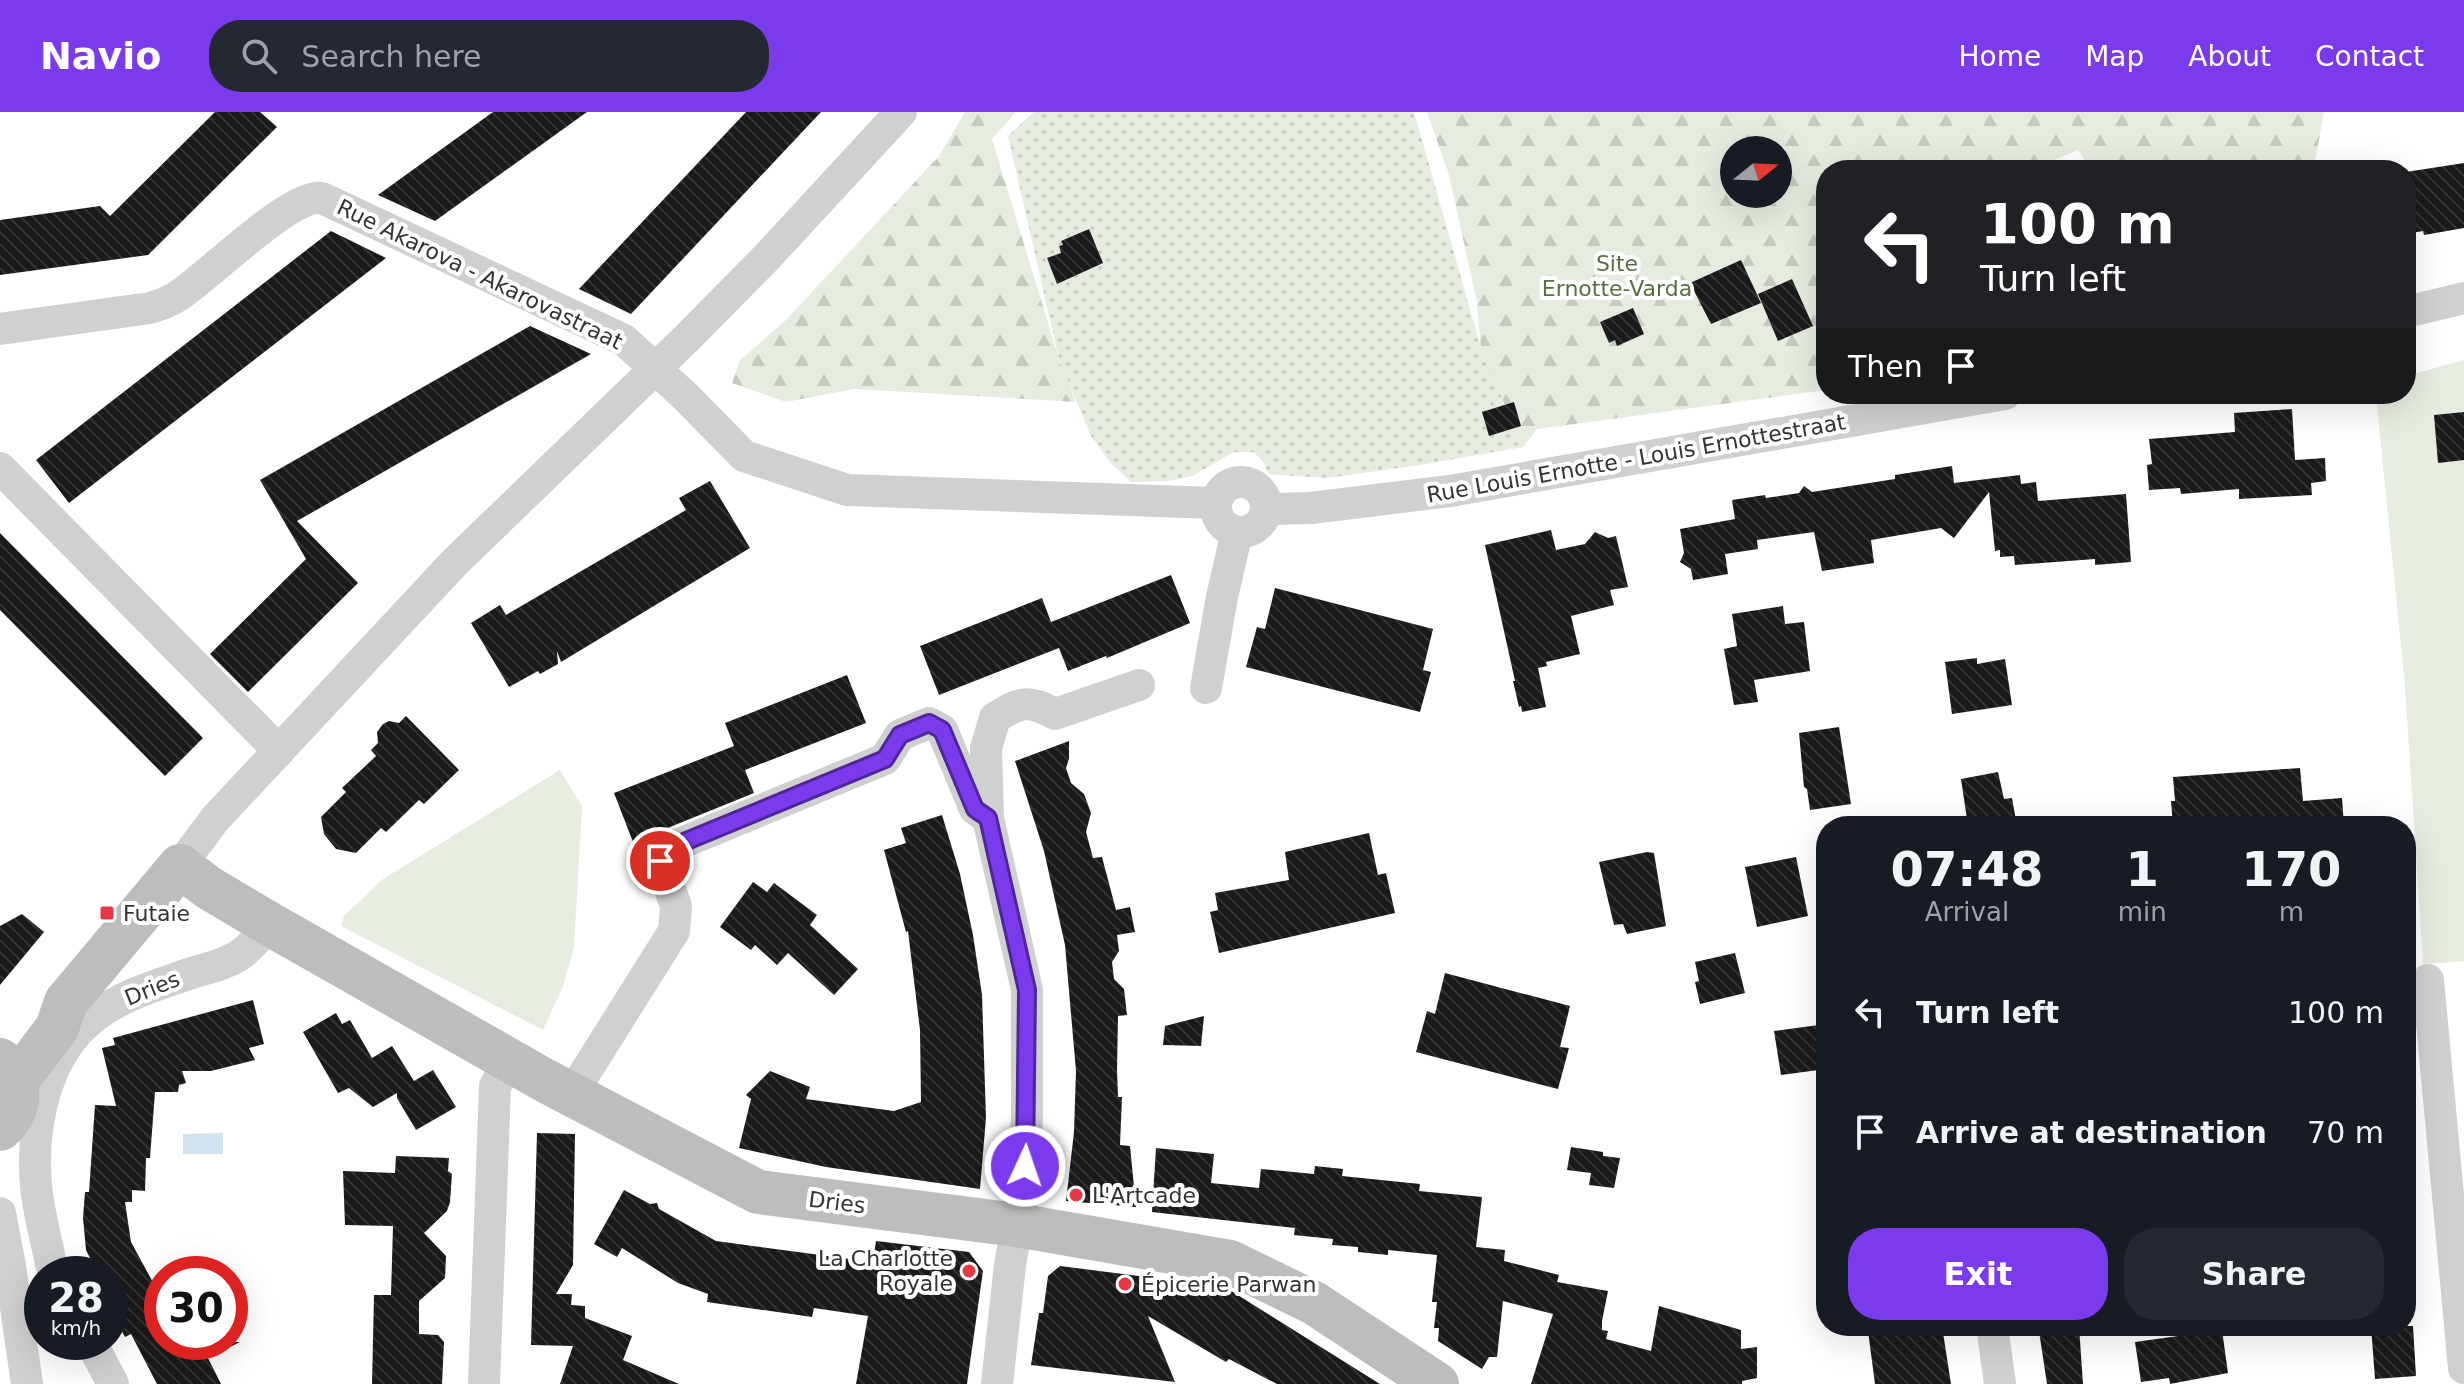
<!DOCTYPE html>
<meta charset="utf-8">
<style>
body{margin:0;font-family:"DejaVu Sans",sans-serif;background:#242831;color:#f1f3f6;height:100vh;display:flex;flex-direction:column;font-size:30px;white-space:nowrap}
*{box-sizing:border-box;margin:0}
p{font-size:26px;color:#9ea1a6}
.icon{flex:none;width:44px;height:44px;fill:none;stroke:currentColor;stroke-width:2;stroke-linecap:round;stroke-linejoin:round}
.map{position:relative;flex:1;overflow:hidden}
.drawer{position:absolute;left:1816px;top:704px;width:600px;height:520px;display:flex;flex-direction:column;background:#171b24;border-radius:32px;box-shadow:0 8px 32px #0002}
.drawer>*{flex:none}
.banner{position:absolute;left:1816px;top:48px;width:600px;height:244px;border-radius:32px;box-shadow:0 8px 32px #0002;background:#202124;color:#fff;overflow:hidden}
.needle{width:52px;rotate:72deg}
.fabs{position:absolute;left:1720px;top:24px;display:grid;gap:16px}
.fabs a{display:grid;place-items:center;width:72px;height:72px;border-radius:50%;background:#171b24;box-shadow:0 8px 32px #0002;font-size:40px}
.speed{position:absolute;left:24px;top:1144px;display:flex;gap:16px;font-size:40px;font-weight:700;text-align:center}
.speed>*{display:grid;place-content:center;width:104px;height:104px;border-radius:50%;background:#171b24;box-shadow:0 8px 32px #0002;line-height:1}
.speed small{font-size:20px;font-weight:400}
.speed .limit{border:12px solid #d22;background:#fff;color:#111}
.pin{position:absolute;display:grid;place-items:center;width:68px;height:68px;color:#fff;margin:-34px;border:4px solid #fff;border-radius:50%;box-shadow:0 2px 8px #0007}
.me{position:absolute;width:88px;margin:-44px;rotate:3deg;stroke-linejoin:round;filter:drop-shadow(0 0 6px #0008)}
.turn{display:flex;align-items:center;gap:28px;height:168px;padding:0 32px;font-size:36px}
.turn .icon{width:104px;height:104px;stroke-width:2.5}
.turn b{display:block;font-size:56px;line-height:68px}
.then{display:flex;align-items:center;height:76px;padding:0 32px;background:#0003;gap:16px;font-size:30px}
.eta{display:flex;justify-content:space-evenly;align-items:center;height:136px;text-align:center}
.eta b{font-size:48px;font-weight:600;line-height:56px}
.cta{display:flex;gap:16px;margin-top:auto;padding:16px 32px}
.cta a{flex:1;height:92px;border-radius:32px;background:#7c3aed;color:#fff;font-size:32px;font-weight:600;line-height:92px;text-align:center}
.cta a+a{background:#242831;color:#f1f3f6}
ul{padding:0;list-style:none}
li{display:flex;align-items:center;gap:24px;height:120px;padding:0 32px}
li div{flex:1}
li b{display:block;font-size:30px}
li em{font-style:normal}
header{display:flex;align-items:center;gap:48px;box-sizing:border-box;height:112px;padding:0 40px;background:#7c3aed;color:#fff}
header strong{font-size:38px}
nav{display:flex;gap:44px;margin-inline-start:auto;font-size:28px}
.search{width:560px;height:72px;background:#242831;display:flex;align-items:center;gap:20px;box-sizing:border-box;padding:0 28px;border-radius:32px;color:#9ea1a6;font-size:30px}
.map>svg:first-child{display:block}
.grass{fill:url(#grass-dots)}
.forest{fill:url(#forest-firs);fill-rule:evenodd}
.park{fill:#e6ecdf}
.water{fill:#cfe2ee}
.building{fill:url(#building-back-hatch)}
.lines{fill:none;stroke-linecap:round;stroke-linejoin:round}
.street{stroke:#d0d0d0;stroke-width:32}
.secondary{stroke:#bdbdbd;stroke-width:44}
.route-casing{stroke:#51269a;stroke-width:20}
.route{stroke:#7c3aed;stroke-width:14}
.poi-dot{fill:#e63946;stroke:#fff;stroke-width:3}
.labels{text-anchor:middle;stroke-width:8;stroke-linejoin:round;paint-order:stroke}
.park-label{font-size:22px;fill:#56703f;stroke:#fff}
.street-label{font-size:22px;fill:#333;stroke:#fff}
.poi-label{font-size:22px;fill:#333;stroke:#fff;text-anchor:start}
</style>
<header>
<strong>Navio</strong>
<div class="search"><svg class="icon" aria-label="search" viewBox="0 0 24 24"><circle cx="10" cy="10" r="6"/><path d="M15 15l6 6"/></svg>Search here</div>
<nav><a>Home</a><a>Map</a><a>About</a><a>Contact</a></nav>
</header>
<div class="map">
<svg width="2464" height="1272" viewBox="0 0 2464 1272">
<defs>
<pattern id="grass-dots" width="8" height="8" patternUnits="userSpaceOnUse" patternTransform="scale(2)"><rect width="8" height="8" fill="#e6ecdf"/><path d="M2 2h.1M6 6h.1" fill="none" stroke="#c6cbc0" stroke-width="1.8" stroke-linecap="round"/></pattern>
<pattern id="forest-firs" width="22" height="20" patternUnits="userSpaceOnUse" patternTransform="scale(2)"><rect width="22" height="20" fill="#e6ecdf"/><path d="M5 1l3.5 6h-7zM16 11l3.5 6h-7z" fill="#c6cbc0"/></pattern>
<pattern id="building-back-hatch" width="6" height="6" patternUnits="userSpaceOnUse" patternTransform="scale(2)"><rect width="6" height="6" fill="#1a1a1a"/><path d="M-1 5l2 2M0 0l6 6M5-1l2 2" fill="none" stroke="#333"/></pattern>
</defs>
<rect width="100%" height="100%" fill="#fff"/>
<path class="grass" d="M1034,0H1414L1481,236L1523,335L1414,354L1326,366L1268,362L1264,351L1254,340H1234L1192,364L1168,369L1131,370L1110,350L1091,324L1059,247L1008,24Z"/>
<g class="forest">
<path d="M965,0H1016L992,27L1059,247L1076,290L854,277L786,290L732,271L740,248L785,209L939,44Z"/>
<path d="M1427,0H2324L2314,55L2304,58H2091L2078,38L2030,58H1826V278L1537,317L1523,335L1481,237L1477,190L1449,63ZM1734,38H1778V82H1734Z"/>
</g>
<g class="park">
<path d="M2464,248V849L2423,852L2405,574L2376,282H2406V264Z"/>
<path d="M560,658L582,694L574,835L563,874L543,918L341,814L344,804L383,767Z"/>
</g>
<path class="water" d="M223,1021V1042H183V1022Z"/>
<g class="building">
<path d="M215,0H260L277,15L148,143L0,163V108L100,94L110,104Z"/>
<path d="M493,0H587L435,109L378,83Z"/>
<path d="M746,0H821L631,202L579,177Z"/>
<path d="M2464,51V116L2424,123L2423,119L2406,122V60Z"/>
<path d="M1089,117L1103,151L1057,172L1047,146L1061,141L1059,134L1063,133L1061,129Z"/>
<path d="M331,119L386,146L69,391L36,348Z"/>
<path d="M1741,148L1761,191L1711,212L1690,171Z"/>
<path d="M1792,167L1813,214L1778,229L1758,182Z"/>
<path d="M1633,196L1644,222L1617,234L1615,228L1609,231L1600,210Z"/>
<path d="M530,214L591,242L297,409L358,471L248,580L210,542L306,447L260,368Z"/>
<path d="M1514,290L1521,314L1489,324L1482,300Z"/>
<path d="M2292,297L2295,348L2325,346L2326,369L2311,371L2312,383L2239,387V377L2181,382L2180,376L2149,378L2147,353L2152,352L2149,327L2235,320L2234,301Z"/>
<path d="M2464,300V348L2438,351L2434,303Z"/>
<path d="M1952,354L1954,371L2020,363L2021,372L2036,370L2038,389L2126,382L2131,450L2095,453V447L2015,453L2014,444L2000,445V438L1995,439L1989,380L1954,426L1941,416L1871,428L1874,451L1822,459L1814,420L1757,428L1758,437L1725,442L1728,462L1693,468L1691,457L1680,450L1684,441L1680,417L1735,407L1732,388L1765,383L1766,386L1799,381L1804,374L1812,380L1895,367V363Z"/>
<path d="M710,369L750,436L561,550L557,539L558,552L540,562L538,559L509,575L471,511L500,493L506,503L686,398L679,386Z"/>
<path d="M1551,418L1556,438L1585,432L1595,420L1608,426L1616,424L1628,475L1610,478L1614,493L1571,504L1580,542L1546,550L1547,554L1538,556L1546,595L1522,600L1521,594L1519,595L1513,569H1515L1485,433Z"/>
<path d="M0,421L203,626L165,664L0,498Z"/>
<path d="M1171,463L1190,511L1107,546L1106,544L1068,559L1059,536L939,583L920,534L1042,486L1051,510Z"/>
<path d="M1275,476L1433,517L1423,558L1431,560L1420,600L1246,555L1257,515L1265,517Z"/>
<path d="M1783,494L1785,512L1804,510L1810,559L1754,568L1758,590L1734,593L1724,537L1737,534L1732,502Z"/>
<path d="M1977,546V552L2005,547L2012,593L1952,602L1945,550Z"/>
<path d="M847,563L866,611L745,658L754,681L633,730L614,681L734,634L725,611Z"/>
<path d="M406,604L459,658L424,692L419,688L386,720L381,716L356,741L336,737L324,722L321,705L346,680L342,676L376,644L371,638L378,631L377,620L383,612L389,609L399,611Z"/>
<path d="M1839,615L1851,692L1810,698L1807,677L1804,675L1799,621Z"/>
<path d="M1069,629V647L1066,656L1071,671L1084,682L1091,701L1086,720L1093,746L1102,745L1116,798L1130,795L1135,820L1117,823L1119,839L1112,850L1114,867L1124,877L1127,903L1118,904L1117,958L1118,985H1122L1120,1033L1130,1034L1136,1095L1066,1089L1074,1020L1076,959L1065,833L1044,739L1015,649Z"/>
<path d="M2300,656L2303,689L2342,686L2344,714H2173L2171,689H2175L2173,665Z"/>
<path d="M1998,660L2004,687L2012,686L2017,714H1968L1961,667Z"/>
<path d="M942,703L960,762L973,823L982,883L986,1006L980,1077L826,1055L739,1036L751,987L746,983L770,959L810,975L806,987L894,999L921,990L920,918L908,819L906,820L884,738L906,731L901,716Z"/>
<path d="M1369,721L1378,763L1386,761L1395,801L1219,841L1210,800L1218,798L1215,781L1289,768L1285,740Z"/>
<path d="M1647,740L1654,741L1666,814L1627,822L1623,812L1614,813L1599,750Z"/>
<path d="M1796,745L1808,804L1757,815L1745,755Z"/>
<path d="M753,770L767,780L774,771L817,803L810,813L858,857L834,883L788,841L777,853L755,833L751,838L720,815Z"/>
<path d="M22,802L44,820L0,873V814Z"/>
<path d="M1735,841L1745,881L1700,892L1695,870L1699,869L1695,850Z"/>
<path d="M1445,861L1570,894L1560,935L1569,936L1558,977L1416,940L1427,899L1435,902Z"/>
<path d="M253,888L264,932L249,936L255,948L211,959H182L186,971L179,973L178,980H155L150,1046H146L145,1079L132,1078V1090H125L131,1130L162,1187V1230H240L208,1246L221,1272H157L131,1222L125,1225L117,1210L110,1208V1162H91L90,1146L86,1138L83,1106L85,1080H89L95,993L116,994L102,936L115,933L113,926Z"/>
<path d="M336,901L342,912L350,908L372,946L392,934L414,969L433,958L456,995L416,1018L397,986V981L373,995L349,976L338,981L303,920Z"/>
<path d="M1204,904L1201,934L1163,933L1165,914Z"/>
<path d="M1826,912V957L1781,963L1774,919Z"/>
<path d="M537,1021L575,1022L573,1153L556,1182H572L571,1193L585,1194V1206L632,1224L623,1248L679,1272H560L573,1234L531,1233Z"/>
<path d="M1571,1035L1603,1040V1044L1620,1046L1614,1076L1589,1073L1591,1061L1567,1058Z"/>
<path d="M1156,1036L1214,1042L1211,1071L1259,1076L1261,1057L1314,1062L1315,1054L1343,1057L1342,1064L1420,1072L1419,1079L1482,1085L1476,1135L1505,1138L1504,1149L1559,1163L1557,1170L1608,1179L1602,1209V1218L1608,1219L1606,1227L1651,1239L1659,1194L1741,1218V1237L1757,1235V1266L1742,1269V1272H1531L1553,1202L1503,1189L1497,1245H1489L1482,1257L1438,1229L1439,1216H1434L1437,1190H1432L1437,1143L1388,1138V1143L1358,1140V1135L1332,1133L1333,1127L1294,1123L1295,1116L1152,1100Z"/>
<path d="M396,1044L449,1046L448,1059L452,1062L450,1090L447,1099L424,1121L446,1144L445,1166L419,1189V1222L438,1223L444,1230L442,1272H372L374,1183H391L393,1114L345,1113L343,1059L395,1061Z"/>
<path d="M624,1078L650,1092L657,1091L659,1097L716,1129L873,1150L876,1129L969,1140L983,1159L967,1272H856L868,1204L814,1196L812,1205L707,1190L708,1182L678,1171L622,1136L617,1145L594,1132Z"/>
<path d="M1060,1154L1225,1175L1380,1272H1277L1229,1247L1226,1250L1148,1204L1175,1270L1031,1253L1039,1201H1043L1048,1164Z"/>
<path d="M1880,1214H1942L1951,1272H1875L1868,1219L1880,1217Z"/>
<path d="M2079,1214L2083,1272H2047L2039,1219Z"/>
<path d="M2371,1214H2413L2416,1264L2375,1267Z"/>
<path d="M2222,1218L2228,1261L2170,1272L2169,1266L2141,1270L2135,1230Z"/>
</g>
<g class="lines">
<g class="street">
<path d="M2406,200L2464,186"/>
<path d="M0,217L150,196C160,193 169,190 178,184C209,164 291,81 322,86L624,228L686,285L744,344L847,378L1215,391"/>
<path d="M0,356L279,639"/>
<circle cx="1241" cy="395" r="25"/>
<path d="M1266,397L1311,396L1450,379L2005,282"/>
<path d="M1206,576L1222,485L1237,420"/>
<path d="M180,754L215,707L455,450L688,225L767,145L901,0"/>
<path d="M2428,868L2464,1256"/>
<path d="M571,983L674,819L676,794L660,749L667,737L885,647L900,623L929,611L942,618L975,697L988,706"/>
<path d="M0,1101L10,1154L27,1272"/>
<path d="M56,1162L51,1152C46,1126 38,1099 36,1073C31,1015 45,942 94,905C118,886 148,876 177,866C221,850 241,855 268,811"/>
<path d="M1992,1214L2000,1272"/>
<path d="M91,1230L113,1272"/>
<path d="M484,1272L495,974L510,948"/>
<path d="M997,1272L1010,1153L1023,1078L1027,1006V878L988,706L986,636L995,606C1020,590 1028,587 1055,602L1139,573"/>
</g>
<g class="secondary">
<path d="M16,970L57,916L66,890L180,754L209,776L268,811L544,968L758,1080L1016,1113L1230,1150L1314,1191L1437,1272"/>
<path d="M0,1017C23,998 23,968 0,948"/>
</g>
</g>
<g class="lines">
<g class="route-casing">
<path id="route" d="M660,749L667,737L885,647L900,623L929,611L942,618L975,697L988,706L1027,878L1025,1054"/>
</g>
<use href="#route" class="route"/>
</g>
<g class="poi-dot">
<rect x="99" y="793" width="16" height="16" rx="4"/>
<circle cx="1076" cy="1083" r="8"/>
<circle cx="969" cy="1159" r="8"/>
<circle cx="1125" cy="1172" r="8"/>
</g>
<g class="labels">
<g class="park-label">
<text x="1617" y="159">Site<tspan x="1617" dy="25">Ernotte-Varda</tspan></text>
</g>
<g class="street-label">
<text transform="translate(480 162) rotate(26)" y="8">Rue Akarova - Akarovastraat</text>
<text transform="translate(1636 346) rotate(-10)" y="8">Rue Louis Ernotte - Louis Ernottestraat</text>
<text transform="translate(152 876) rotate(-22)" y="8">Dries</text>
<text transform="translate(837 1090) rotate(7)" y="8">Dries</text>
</g>
<g class="poi-label">
<text x="123" y="809">Futaie</text>
<text x="1092" y="1091">L'Artcade</text>
<text x="953" y="1154" text-anchor="end">La Charlotte<tspan x="953" dy="25">Royale</tspan></text>
<text x="1141" y="1180">Épicerie Parwan</text>
</g>
</g>
</svg>
<div class="fabs">
<a><svg class="needle" viewBox="-14 -14 28 28"><path d="M0-13l5 13h-10z" fill="#e53935"/><path d="M0 13l5-13h-10z" fill="#9ea1a6"/></svg></a>
</div>
<div class="speed"><div>28<small>km/h</small></div><div class="limit">30</div></div>
<div class="pin" style="left:660px;top:749px;background:#d93025"><svg class="icon" aria-label="arrive" viewBox="0 0 24 24"><path d="M6 21V4h12l-3 4 3 4H6"/></svg></div>
<svg class="me" style="left:1025px;top:1054px" viewBox="-20 -20 40 40"><circle r="17" fill="#7c3aed" stroke="#fff" stroke-width="3"/><path d="M0-11L8 9 0 5-8 9z" fill="#fff"/></svg>
<div class="banner">
<div class="turn"><svg class="icon" aria-label="left" viewBox="0 0 24 24"><path d="M17 20v-9H6M10 6l-5 5 5 5"/></svg><div><b>100 m</b>Turn left</div></div>
<div class="then">Then<svg class="icon" aria-label="arrive" viewBox="0 0 24 24"><path d="M6 21V4h12l-3 4 3 4H6"/></svg></div>
</div>
<section class="drawer">
<div class="eta">
<div><b>07:48</b><p>Arrival</p></div>
<div><b>1</b><p>min</p></div>
<div><b>170</b><p>m</p></div>
</div>
<ul>
<li><svg class="icon" aria-label="left" viewBox="0 0 24 24"><path d="M17 20v-9H6M10 6l-5 5 5 5"/></svg><div><b>Turn left</b></div><em>100 m</em></li>
<li><svg class="icon" aria-label="arrive" viewBox="0 0 24 24"><path d="M6 21V4h12l-3 4 3 4H6"/></svg><div><b>Arrive at destination</b></div><em>70 m</em></li>
</ul>
<div class="cta"><a>Exit</a><a>Share</a></div>
</section>
</div>
